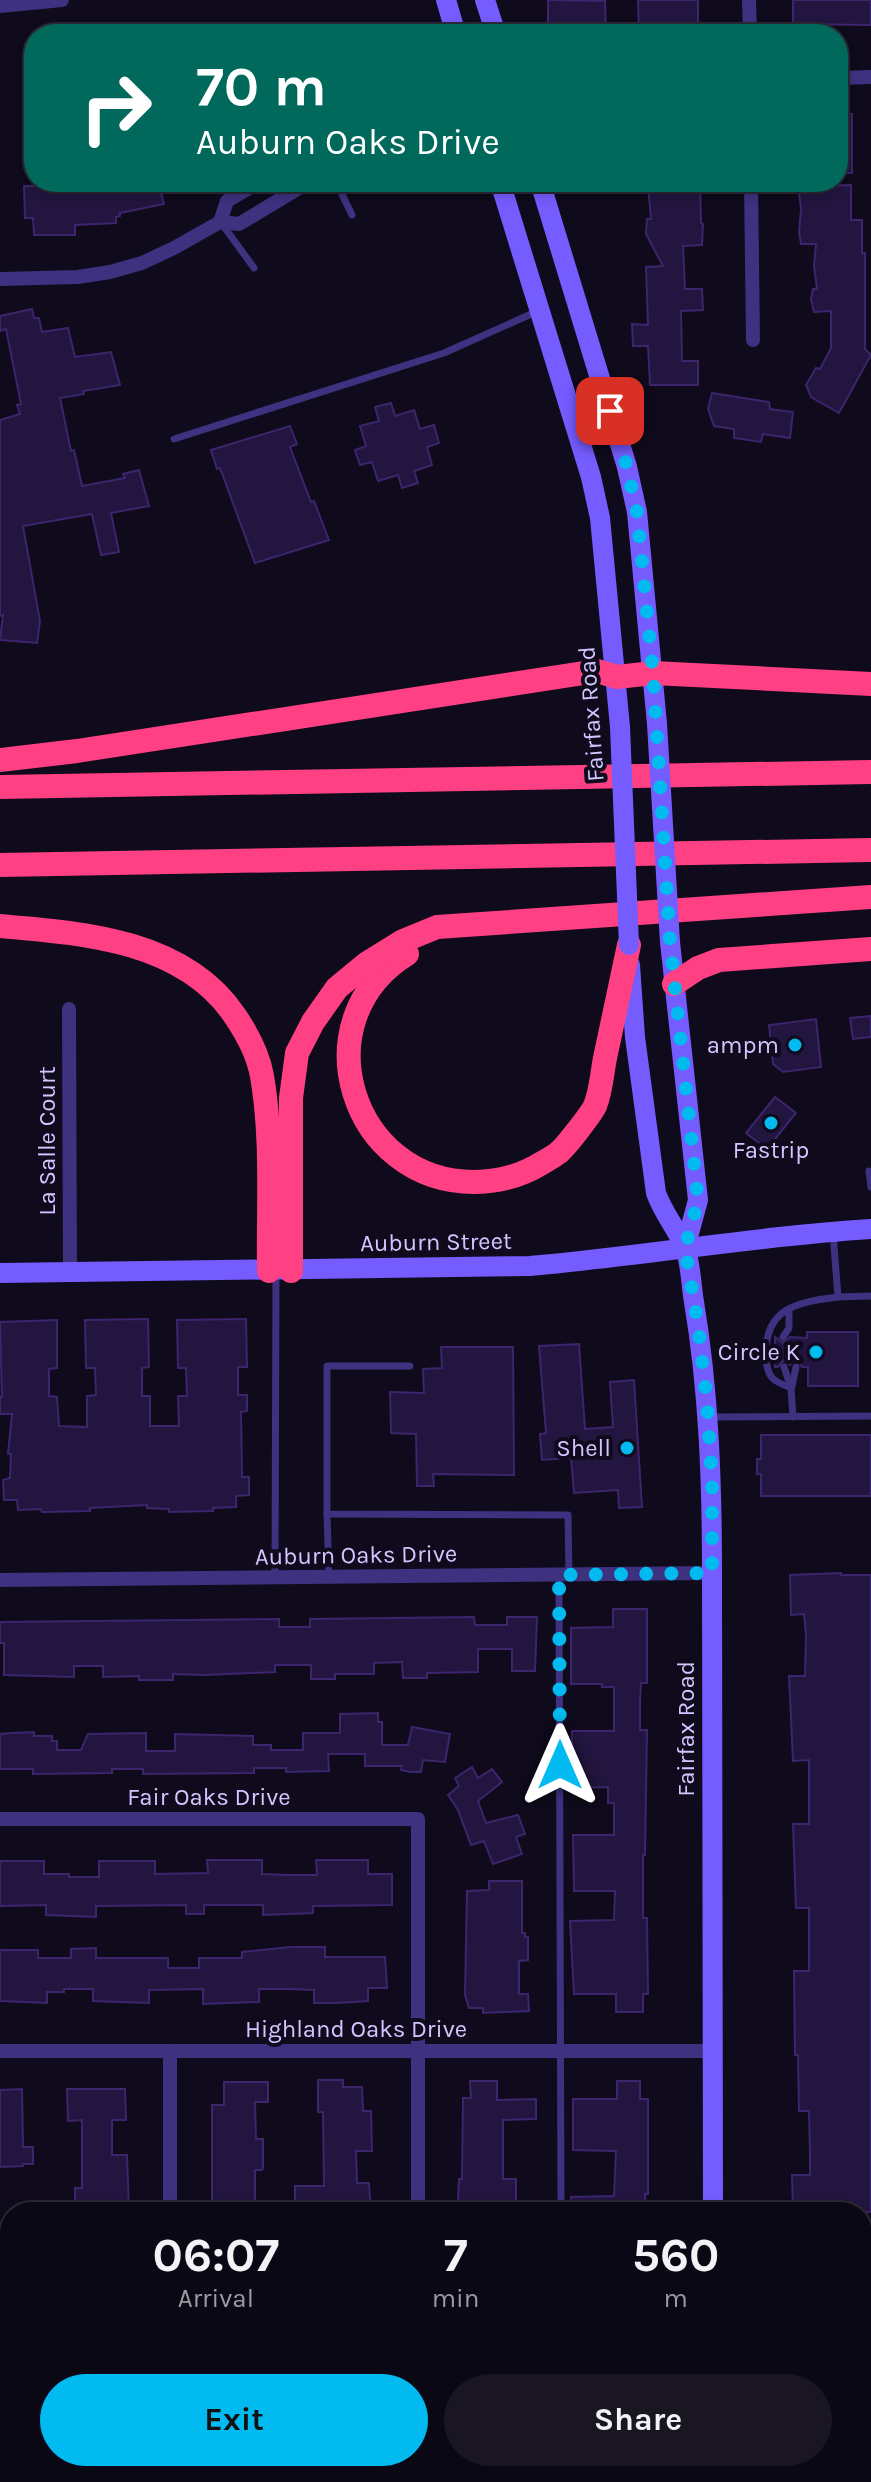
<!DOCTYPE html>
<style>
body{margin:0;font-family:Karla,sans-serif;background:#191622;color:#f1f3f6;height:100vh;display:flex;flex-direction:column;font-size:30px;white-space:nowrap}
*{box-sizing:border-box;margin:0}
p{font-size:26px;color:#9a9aa0}
.icon{flex:none;width:44px;height:44px;fill:none;stroke:currentColor;stroke-width:2;stroke-linecap:round;stroke-linejoin:round}
.map{position:relative;flex:1;overflow:hidden}
.sheet{position:absolute;left:0px;top:2202px;width:872px;height:280px;display:flex;flex-direction:column;background:#0b0815;border-radius:32px 32px 0 0;box-shadow:0 4px 12px #0003,0 0 0 2px #2b2934}
.sheet>*{flex:none}
.top-card{position:absolute;left:24px;top:24px;width:824px;height:168px;border-radius:32px;box-shadow:0 4px 12px #0003,0 0 0 2px #2b2934;background:#00695c;color:#fff;overflow:hidden}
.pin{position:absolute;display:grid;place-items:center;width:68px;height:68px;color:#fff;margin:-34px;border-radius:16px;box-shadow:0 4px 12px #0006}
.me{position:absolute;width:88px;margin:-44px;rotate:0deg;stroke-linejoin:round;filter:drop-shadow(0 0 6px #0008)}
.turn{display:flex;align-items:center;gap:28px;height:168px;padding:0 40px;font-size:36px}
.turn .icon{width:104px;height:104px;stroke-width:2.5}
.turn b{display:block;font-size:56px;line-height:68px}
.eta{display:flex;justify-content:space-evenly;align-items:center;height:136px;text-align:center}
.eta b{font-size:48px;font-weight:700;line-height:56px}
.action{display:flex;gap:16px;margin-top:auto;padding:16px 40px}
.action a{flex:1;height:92px;border-radius:48px;background:#00baf0;color:#111;font-size:32px;font-weight:700;line-height:92px;text-align:center}
.action a+a{background:#191622;color:#f1f3f6}
.map>svg:first-child{display:block}
.building{fill:#22153f;stroke:#3c256c;stroke-width:2}
.lines{fill:none;stroke-linecap:round;stroke-linejoin:round}
.lane{stroke:#3e317f;stroke-width:7}
.street{stroke:#3e317f;stroke-width:14}
.secondary{stroke:#755cff;stroke-width:20}
.highway{stroke:#ff4083;stroke-width:24}
.secondary-bridge{stroke:#755cff;stroke-width:20}
.route{stroke:#00baf0;stroke-width:14;stroke-dasharray:0 25.2}
.poi-dot{fill:#00baf0;stroke:#0f0a1c;stroke-width:3}
.labels{text-anchor:middle;stroke-width:8;stroke-linejoin:round;paint-order:stroke}
.street-label{font-size:24px;fill:#d3c5ff;stroke:#0f0a1c}
.poi-label{font-size:24px;fill:#d3c5ff;stroke:#0f0a1c;text-anchor:end}
</style>
<div class="map">
<svg width="871" height="2482" viewBox="0 0 871 2482">
<rect width="100%" height="100%" fill="#0f0a1c"/>
<g class="building">
<path d="M548,0L605,1L606,34L548,32Z"/>
<path d="M638,0H698V32L639,33Z"/>
<path d="M793,0H871V25L793,24Z"/>
<rect x="838" y="114" width="14" height="59"/>
<path d="M93,182H158L164,204L120,213V216L116,217V223L75,225V235H34L33,218H25L24,186L92,185Z"/>
<path d="M700,184L701,223L703,224L702,245L683,246L685,289H702L703,310L681,311L682,361H698V385H650L648,346H633L632,324L648,325L646,267L663,266L646,234L647,219H651L648,185Z"/>
<path d="M851,185V220H862V253H865V349L871,355L839,413L811,397L806,385L816,368L820,369L831,348V311L814,312L811,299L813,289H817L814,266L816,244H801L799,232L801,209L798,186Z"/>
<path d="M32,309L34,318H39L42,332L68,328L75,357L111,352L120,385L83,391L84,394L60,398L71,451L74,450L82,486L125,478L123,474L139,470L149,506L111,513L119,552L101,555L92,514L23,526L40,621L37,643L0,640L3,615L0,616V420L20,414L17,405L21,404L6,329L0,331V316Z"/>
<path d="M712,393L769,402L770,409L793,412L790,438L763,434L761,442L734,438V429L714,426L708,409Z"/>
<path d="M391,403L395,416L414,410L420,429L434,425L439,443L427,447L432,465L414,471L418,483L402,488L398,475L378,481L372,462L360,465L355,450L366,446L360,426L379,421L375,407Z"/>
<path d="M290,426L297,444L290,447L311,502L314,501L329,540L255,563L220,468L217,469L211,450Z"/>
<path d="M871,1016V1037L853,1039L850,1018Z"/>
<path d="M816,1019L821,1067L783,1072L773,1064L769,1025Z"/>
<path d="M775,1097L796,1113L767,1149L746,1133Z"/>
<path d="M148,1319L149,1367L142,1368V1396H150V1426H179L178,1396H187L186,1368H178L177,1320L246,1319L247,1367H238V1395H247V1411L241,1412L242,1477H249V1495L236,1496V1507L213,1508V1511L169,1512V1509L147,1508V1505L90,1508V1511L42,1512L41,1509L18,1510L17,1500H4L3,1480L10,1478L11,1454H8L12,1414H0V1397H2L0,1322L57,1320V1368L49,1369V1396L57,1397L59,1426L87,1427V1396L96,1395L95,1368H86L85,1320Z"/>
<path d="M807,1332H858V1386H808V1367H802L798,1361H793L790,1365L783,1361L778,1367H775V1337L783,1343L790,1337L807,1338Z"/>
<path d="M579,1344L585,1429L613,1427L610,1382L634,1380L642,1507L619,1508L618,1490L574,1493L571,1458L542,1460L540,1434L546,1433L539,1346Z"/>
<path d="M441,1347H513L514,1475L433,1474L434,1486H417L416,1434L391,1433L390,1392L424,1393L423,1369L442,1368Z"/>
<path d="M761,1435H871V1496H761V1474H757V1459H761Z"/>
<path d="M841,1573V1575H871V2212H793L792,2175H810V2154L809,2111H799L798,2055H795L794,1971H809V1908H796L793,1824H809V1760L793,1761L789,1676H805L806,1635L804,1614L791,1615L790,1575Z"/>
<path d="M613,1609H647V1683H641L640,1701V1730H647L645,1855H643V1918H647L648,1994H643V2012H616V1994H574L570,1921L614,1920L615,1891H574L573,1835H614V1803H608V1787L572,1788V1731H614V1687H602V1684H571V1628L613,1627Z"/>
<path d="M474,1617L475,1625H507V1617H537L535,1671H512V1649H478V1672L427,1673V1678H403L402,1662L374,1663V1674H335V1679H311V1665H275V1672L204,1675L173,1674V1680H139V1676L103,1677V1666H74V1677L4,1675V1643H0V1622L279,1619V1627H310V1619Z"/>
<path d="M378,1713V1722H382V1745H408L412,1727L450,1734L445,1762L423,1760L421,1772H410L401,1770L402,1766H365V1754H328L329,1771L286,1772V1768H254V1773L143,1774V1769H112V1773L33,1774V1769H0V1734L12,1733L34,1732V1736H52V1741H57V1750H81L88,1734L146,1733V1751H175V1734L253,1736V1745H271V1750H303V1733H340V1714Z"/>
<path d="M472,1767L478,1778L492,1769L502,1782L478,1801L486,1823L518,1815L525,1834L516,1837L522,1854L493,1864L484,1841L471,1845L458,1810L448,1795L459,1786L455,1778Z"/>
<path d="M207,1860H262V1874L287,1875H317L316,1860H368V1874H392V1905L313,1906V1913L263,1915V1905H204V1914H186V1905L96,1906V1917L46,1915V1905L0,1906V1861H44V1874H69V1877H99V1861H155V1874L208,1873Z"/>
<path d="M489,1881H522V1933H525V1937H528V1960L519,1961V1994H528L529,2011L483,2013V2008H469L465,1995L467,1891L489,1890Z"/>
<path d="M291,1947H325V1957H385L387,1988H368V2001L336,2003H314V1990L290,1989H259V2002L203,2004V1989L149,1990V2003L93,2001V1989H64V1992H47V2003L0,2001V1950H38V1958H71V1949L96,1948V1958H168V1968H199V1958H242V1952Z"/>
<path d="M318,2080H343V2087H362L363,2111H371L372,2151H356L357,2183H369L371,2212H315V2202H295V2186H324L323,2112H318Z"/>
<path d="M470,2081H497V2100L536,2099V2119L503,2120V2179H516V2212H460L458,2200L459,2179H462L463,2098H471Z"/>
<path d="M617,2081H640V2099H648V2194H645L646,2212H571V2197L614,2196L616,2151L573,2150V2099H617Z"/>
<path d="M224,2082H268V2102H255L256,2139H263V2168L262,2170H255V2212H226V2201H212V2105H224Z"/>
<path d="M22,2089L23,2147H33V2164H23V2166L0,2167V2090Z"/>
<path d="M67,2089H125L126,2120H112V2155H127L129,2211L75,2212V2188H82V2120L68,2121Z"/>
</g>
<g class="lines">
<g class="lane">
<path d="M336,182L352,215"/>
<path d="M222,224L254,268"/>
<path d="M174,439L444,353L538,311"/>
<path d="M869,1171L871,1187"/>
<path d="M833,1233L838,1297L871,1296"/>
<path d="M783,1337L789,1328V1309"/>
<path d="M410,1366H327V1514L568,1515L569,1575"/>
<path d="M784,1367L791,1388"/>
<path d="M792,1386L796,1367"/>
<path d="M710,1417L871,1416"/>
<path d="M793,1417L791,1388C773,1381 767,1378 766,1357C764,1308 797,1302 838,1297"/>
<path d="M327,1514L329,1577"/>
<path d="M559,1575L561,2212"/>
<path d="M275,1578L276,1272"/>
<path d="M560,2482V2472"/>
</g>
<g class="street">
<path d="M749,0L750,34"/>
<path d="M0,6L62,0"/>
<path d="M838,78L871,77"/>
<path d="M751,182L753,340"/>
<path d="M220,222L227,201L259,182"/>
<path d="M0,279L78,277L110,272L142,263L174,248L220,222L239,224L309,182"/>
<path d="M69,1009L70,1273"/>
<path d="M0,1580L712,1573"/>
<path d="M0,1819H418V2212"/>
<path d="M0,2051H712"/>
<path d="M170,2051V2212"/>
<path d="M0,2457H10"/>
</g>
<g class="secondary">
<path d="M446,0L456,34"/>
<path d="M485,0L496,34"/>
<path d="M500,182L591,477L600,518L620,727"/>
<path d="M540,182L627,467L637,512L657,724"/>
<path d="M670,942L698,1200L685,1248"/>
<path d="M630,965L635,1037L656,1193C663,1213 677,1229 685,1248C691,1264 691,1285 694,1302C709,1392 712,1483 712,1573L713,2212"/>
<path d="M0,1273L530,1266C644,1256 757,1236 871,1229"/>
<path d="M715,2472V2482"/>
</g>
<g class="highway">
<path d="M0,760L77,751L597,671L617,677L653,673L871,684"/>
<path d="M0,787L871,772"/>
<path d="M0,865L871,850"/>
<path d="M0,926C83,933 184,940 235,1016C248,1035 258,1054 262,1076C273,1140 268,1207 269,1271"/>
<path d="M407,954C300,1020 351,1182 474,1182C499,1182 521,1176 542,1163C547,1160 553,1157 558,1153C565,1148 591,1114 595,1106C601,1092 602,1073 605,1058C613,1020 621,983 629,945"/>
<path d="M674,984L698,968L719,960L871,949"/>
<path d="M291,1271V1098L297,1053L313,1022L337,988L366,964L403,941L437,927L871,897"/>
</g>
<g class="secondary-bridge">
<path d="M657,724L670,942"/>
<path d="M620,727L629,945"/>
</g>
</g>
<g class="lines">
<path class="route" d="M560,1765L559,1575L712,1573V1481L707,1403L698,1325L685,1248L698,1200L670,942L653,673L637,512L627,467L610,411"/>
</g>
<g class="poi-dot">
<circle cx="795" cy="1045" r="8"/>
<circle cx="771" cy="1123" r="8"/>
<circle cx="816" cy="1352" r="8"/>
<circle cx="627" cy="1448" r="8"/>
</g>
<g class="labels">
<g class="street-label">
<text transform="translate(591 714) rotate(-94)" y="8">Fairfax Road</text>
<text transform="translate(47 1141) rotate(-90)" y="8">La Salle Court</text>
<text transform="translate(436 1242) rotate(-1)" y="8">Auburn Street</text>
<text transform="translate(356 1555) rotate(-1)" y="8">Auburn Oaks Drive</text>
<text transform="translate(686 1729) rotate(-90)" y="8">Fairfax Road</text>
<text x="209" y="1805">Fair Oaks Drive</text>
<text x="356" y="2037">Highland Oaks Drive</text>
</g>
<g class="poi-label">
<text x="779" y="1053">ampm</text>
<text x="771" y="1158" text-anchor="middle">Fastrip</text>
<text x="800" y="1360">Circle K</text>
<text x="611" y="1456">Shell</text>
</g>
</g>
</svg>
<div class="pin" style="left:610px;top:411px;background:#d93025"><svg class="icon" aria-label="arrive" viewBox="0 0 24 24"><path d="M6 21V4h12l-3 4 3 4H6"/></svg></div>
<svg class="me" style="left:560px;top:1765px" viewBox="-20 -20 40 40"><path d="M0-17L14 15 0 8-14 15z" fill="#00baf0" stroke="#fff" stroke-width="4"/></svg>
<div class="top-card">
<div class="turn"><svg class="icon" aria-label="right" viewBox="0 0 24 24"><path d="M7 20v-9h11M14 6l5 5-5 5"/></svg><div><b>70 m</b>Auburn Oaks Drive</div></div>
</div>
<section class="sheet">
<div class="eta">
<div><b>06:07</b><p>Arrival</p></div>
<div><b>7</b><p>min</p></div>
<div><b>560</b><p>m</p></div>
</div>
<div class="action"><a>Exit</a><a>Share</a></div>
</section>
</div>
